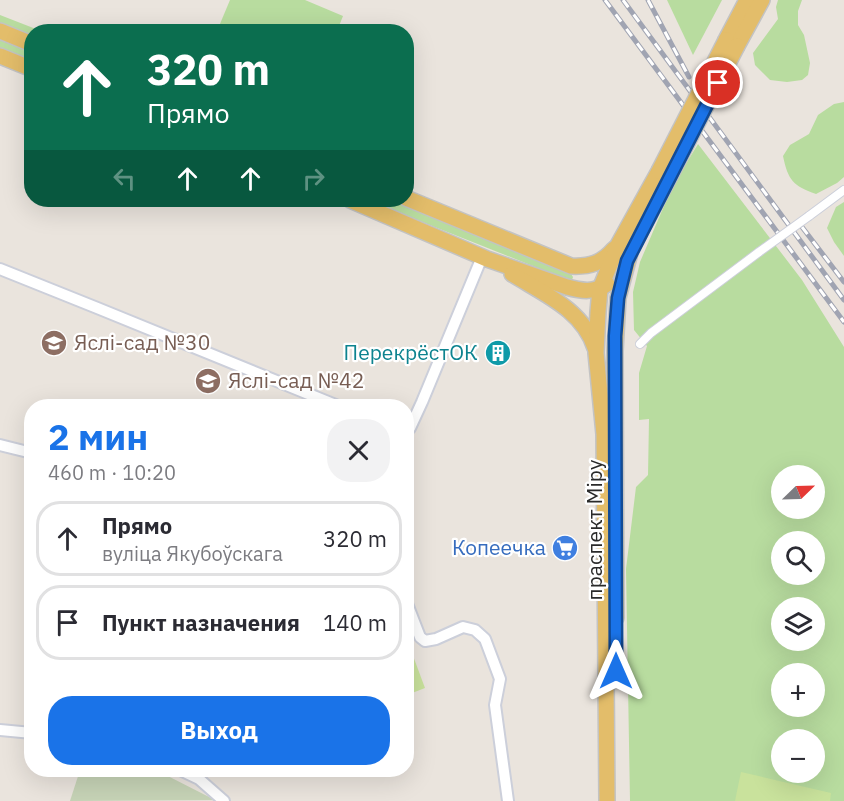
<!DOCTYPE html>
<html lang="ru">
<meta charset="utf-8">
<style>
body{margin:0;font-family:"IBM Plex Sans",sans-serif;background:#f2f2f3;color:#2b2b33;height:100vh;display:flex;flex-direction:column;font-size:22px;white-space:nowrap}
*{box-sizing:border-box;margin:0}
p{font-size:20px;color:#7c7c81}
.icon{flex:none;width:33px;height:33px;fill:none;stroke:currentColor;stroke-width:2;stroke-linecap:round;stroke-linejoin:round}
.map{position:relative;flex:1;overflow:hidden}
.details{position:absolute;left:24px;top:399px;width:390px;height:378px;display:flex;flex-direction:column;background:#fff;border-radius:24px;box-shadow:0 6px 24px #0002}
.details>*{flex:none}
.banner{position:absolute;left:24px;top:24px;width:390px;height:183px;border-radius:24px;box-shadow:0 6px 24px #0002;background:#0b6e4f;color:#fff;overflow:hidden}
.needle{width:39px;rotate:67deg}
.fabs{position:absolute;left:771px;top:465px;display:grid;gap:12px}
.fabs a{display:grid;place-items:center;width:54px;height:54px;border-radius:50%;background:#fff;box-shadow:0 6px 24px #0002;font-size:30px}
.pin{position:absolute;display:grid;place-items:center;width:51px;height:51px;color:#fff;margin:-26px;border:3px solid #fff;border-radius:50%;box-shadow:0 2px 6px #0007}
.me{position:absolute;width:66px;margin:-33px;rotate:0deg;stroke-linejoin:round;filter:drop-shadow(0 0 4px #0008)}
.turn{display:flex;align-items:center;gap:21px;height:126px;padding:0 24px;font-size:27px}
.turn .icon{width:78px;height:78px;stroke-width:2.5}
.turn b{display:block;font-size:42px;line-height:51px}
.lanes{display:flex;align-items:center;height:57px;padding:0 24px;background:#0003;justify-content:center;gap:30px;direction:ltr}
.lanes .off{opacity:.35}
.round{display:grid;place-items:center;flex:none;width:63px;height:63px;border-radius:24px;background:#f2f2f3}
.head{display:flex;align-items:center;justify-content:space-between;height:102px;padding:0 24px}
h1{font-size:36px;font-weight:700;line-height:45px;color:#1a73e8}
.primary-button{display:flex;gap:12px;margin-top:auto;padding:12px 24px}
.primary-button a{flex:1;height:69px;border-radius:24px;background:#1a73e8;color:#fff;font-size:24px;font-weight:700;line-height:69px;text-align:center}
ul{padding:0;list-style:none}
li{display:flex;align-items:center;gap:18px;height:75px;margin:0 12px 9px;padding:0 12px;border:3px solid #e1e1e2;border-radius:24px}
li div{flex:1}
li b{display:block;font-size:22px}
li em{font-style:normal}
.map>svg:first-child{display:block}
.green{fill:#b8dc9f;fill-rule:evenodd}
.cemetery{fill:#c6d3b6}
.pitch{fill:#c9e29c}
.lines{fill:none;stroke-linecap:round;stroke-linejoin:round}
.pedestrian-casing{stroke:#cccfda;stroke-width:10}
.minor-casing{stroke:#cccfda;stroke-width:14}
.primary-casing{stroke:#c3c3c3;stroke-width:18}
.pedestrian{stroke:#fff;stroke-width:8}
.minor{stroke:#fff;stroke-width:10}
.primary{stroke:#e3bd6a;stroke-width:15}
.rail-casing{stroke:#a0a4b2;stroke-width:5}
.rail{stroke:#fff;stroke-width:3;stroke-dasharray:9;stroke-linecap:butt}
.pedestrian-bridge-casing{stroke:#cccfda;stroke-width:10;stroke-linecap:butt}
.primary-bridge-casing{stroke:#c3c3c3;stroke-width:18;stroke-linecap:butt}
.pedestrian-bridge{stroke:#fff;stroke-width:8}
.primary-bridge{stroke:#e3bd6a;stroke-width:15}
.route-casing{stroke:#114b97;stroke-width:15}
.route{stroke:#1a73e8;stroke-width:10}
.labels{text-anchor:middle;stroke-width:4.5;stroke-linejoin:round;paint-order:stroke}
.education-label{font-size:21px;fill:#785e54;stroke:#fff;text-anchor:start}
.culture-label{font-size:21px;fill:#0d838f;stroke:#fff;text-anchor:end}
.street-label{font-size:21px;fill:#2a2a2a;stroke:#fff}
.shop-label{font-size:21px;fill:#366cbe;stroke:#fff;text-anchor:end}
</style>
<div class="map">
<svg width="844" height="801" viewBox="0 0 844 801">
<rect width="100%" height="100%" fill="#eae4dd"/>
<g class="green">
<path d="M230,0H305L343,16L337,31H217Z"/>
<path d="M667,0H722L693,55Z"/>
<path d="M778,0H802L798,11V25L804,35L810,63L808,75L802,80L787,82L770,80L755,65L753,53L778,19L776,7Z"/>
<path d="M0,15L41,31L32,32L31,37L0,24Z"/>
<path d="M0,39L31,53V62L0,49Z"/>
<path d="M844,102V177L837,183L816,194C793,186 788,180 783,156L790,145L809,134L818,115L834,104Z"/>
<path d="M698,144L802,280L844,347V801H630L626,569L636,487L648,475L649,419L639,420V373L647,346L634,330L633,292L640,262L673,185ZM782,476H814V508H782ZM782,542H814V574H782ZM782,608H814V640H782ZM782,674H814V706H782ZM782,740H814V772H782Z"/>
<path d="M367,200H392L571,274L573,277L572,280H568Z"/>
<path d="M844,202V256L834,242L827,228L836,207Z"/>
</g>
<path class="cemetery" d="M80,770H156L215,800L70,801Z"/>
<g class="pitch">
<path d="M406,637L425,688L407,695H406Z"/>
<path d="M741,772L831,793L830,801H735Z"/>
</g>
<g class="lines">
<g class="pedestrian-casing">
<g id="pedestrian">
<path d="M809,216L844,190"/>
<path d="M640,344L651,333L759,252"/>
</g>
</g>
<g class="minor-casing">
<g id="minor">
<path d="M0,269C113,314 226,360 338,406"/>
<path d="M406,428H410L422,402L482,257"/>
<path d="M0,445L32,453"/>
<path d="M406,601L420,637L425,641L436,639L463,627L475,630L485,639L500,679L495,705L508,801"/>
<path d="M0,730L32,733"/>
<path d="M180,770L199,779L224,801"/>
</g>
</g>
<g class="primary-casing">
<g id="primary">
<path d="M0,31L32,44"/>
<path d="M726,40L747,0"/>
<path d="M737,46L762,0"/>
<path d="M0,56L32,69"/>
<path d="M406,198L571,266C590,267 602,263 614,249"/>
<path d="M350,200L487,259L567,287C581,291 595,293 607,284"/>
<path d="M512,274C544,294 583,310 595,348"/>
<path d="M616,618L615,351L618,298L631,249L670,176"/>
<path d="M607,801L604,434L596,353L598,312L600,289L618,245L659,171"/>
</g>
</g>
<use href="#pedestrian" class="pedestrian"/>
<use href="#minor" class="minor"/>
<use href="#primary" class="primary"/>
<g class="rail-casing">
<g id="rail">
<path d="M605,0L844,322"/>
<path d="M623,0L844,300"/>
<path d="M648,0L689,77"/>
<path d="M802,227L844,282"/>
</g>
</g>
<use href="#rail" class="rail"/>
<g class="pedestrian-bridge-casing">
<path id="pedestrian-bridge" d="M759,252L809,216"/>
</g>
<g class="primary-bridge-casing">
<g id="primary-bridge">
<path d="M659,171L726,40"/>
<path d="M670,176L737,46"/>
</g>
</g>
<use href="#pedestrian-bridge" class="pedestrian-bridge"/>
<use href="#primary-bridge" class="primary-bridge"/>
</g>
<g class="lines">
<g class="route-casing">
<path id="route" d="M616,671L615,336L618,298L627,261L718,83"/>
</g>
<use href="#route" class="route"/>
</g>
<defs>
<g id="school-disc" transform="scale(1.35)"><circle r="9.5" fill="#8d6e63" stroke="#fff"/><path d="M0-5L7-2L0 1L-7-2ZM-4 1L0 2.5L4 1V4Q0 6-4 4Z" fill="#fff"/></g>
<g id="building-disc" transform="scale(1.35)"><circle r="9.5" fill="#0f9aa8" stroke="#fff"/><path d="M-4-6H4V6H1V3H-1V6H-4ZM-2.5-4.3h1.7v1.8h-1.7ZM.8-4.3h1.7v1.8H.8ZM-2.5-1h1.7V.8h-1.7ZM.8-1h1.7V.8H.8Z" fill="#fff"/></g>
<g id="supermarket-disc" transform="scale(1.35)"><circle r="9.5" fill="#3f7fe0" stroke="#fff"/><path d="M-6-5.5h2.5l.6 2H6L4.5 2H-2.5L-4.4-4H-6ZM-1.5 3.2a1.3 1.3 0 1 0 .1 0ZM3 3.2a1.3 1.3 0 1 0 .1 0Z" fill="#fff"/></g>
</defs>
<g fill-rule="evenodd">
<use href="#school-disc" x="54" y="343"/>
<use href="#building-disc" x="498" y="353"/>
<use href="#school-disc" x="208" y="381"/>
<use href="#supermarket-disc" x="565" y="548"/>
</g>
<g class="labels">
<g class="education-label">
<text x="74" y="350">Яслі-сад №30</text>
<text x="228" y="388">Яслі-сад №42</text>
</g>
<g class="culture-label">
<text x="478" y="360">ПерекрёстОК</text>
</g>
<g class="street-label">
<text transform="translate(595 530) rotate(-90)" y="7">праспект Міру</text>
</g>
<g class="shop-label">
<text x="546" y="555">Копеечка</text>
</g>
</g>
</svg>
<div class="fabs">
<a><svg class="needle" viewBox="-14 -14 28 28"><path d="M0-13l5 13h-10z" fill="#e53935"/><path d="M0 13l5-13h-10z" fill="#7c7c81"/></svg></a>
<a><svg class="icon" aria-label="search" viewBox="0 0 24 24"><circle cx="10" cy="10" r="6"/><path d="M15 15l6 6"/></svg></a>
<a><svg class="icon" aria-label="layers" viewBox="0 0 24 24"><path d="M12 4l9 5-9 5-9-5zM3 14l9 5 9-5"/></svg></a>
<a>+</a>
<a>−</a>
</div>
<div class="pin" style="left:718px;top:83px;background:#d93025"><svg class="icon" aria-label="arrive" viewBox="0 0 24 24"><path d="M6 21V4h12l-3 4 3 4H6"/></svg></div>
<svg class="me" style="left:616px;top:671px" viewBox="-20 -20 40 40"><path d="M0-17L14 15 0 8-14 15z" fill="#1a73e8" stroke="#fff" stroke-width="4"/></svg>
<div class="banner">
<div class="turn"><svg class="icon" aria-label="ahead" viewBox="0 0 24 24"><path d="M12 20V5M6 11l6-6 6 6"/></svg><div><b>320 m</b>Прямо</div></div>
<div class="lanes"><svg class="icon off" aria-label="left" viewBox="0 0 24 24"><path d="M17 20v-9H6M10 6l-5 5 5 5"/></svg><svg class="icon" aria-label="ahead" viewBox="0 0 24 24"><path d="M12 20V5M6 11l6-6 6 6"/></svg><svg class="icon" aria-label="ahead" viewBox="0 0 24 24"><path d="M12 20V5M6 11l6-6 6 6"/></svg><svg class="icon off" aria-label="right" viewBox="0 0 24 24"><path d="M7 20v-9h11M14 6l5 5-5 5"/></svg></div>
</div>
<section class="details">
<div class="head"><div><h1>2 мин</h1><p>460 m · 10:20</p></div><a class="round"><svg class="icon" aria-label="close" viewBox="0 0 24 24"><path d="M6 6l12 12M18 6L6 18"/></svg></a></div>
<ul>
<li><svg class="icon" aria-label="ahead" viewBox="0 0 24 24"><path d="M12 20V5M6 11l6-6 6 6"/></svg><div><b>Прямо</b><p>вуліца Якубоўскага</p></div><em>320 m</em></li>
<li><svg class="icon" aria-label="arrive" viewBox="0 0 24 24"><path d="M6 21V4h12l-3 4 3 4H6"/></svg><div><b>Пункт назначения</b></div><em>140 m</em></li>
</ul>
<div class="primary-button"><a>Выход</a></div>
</section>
</div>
